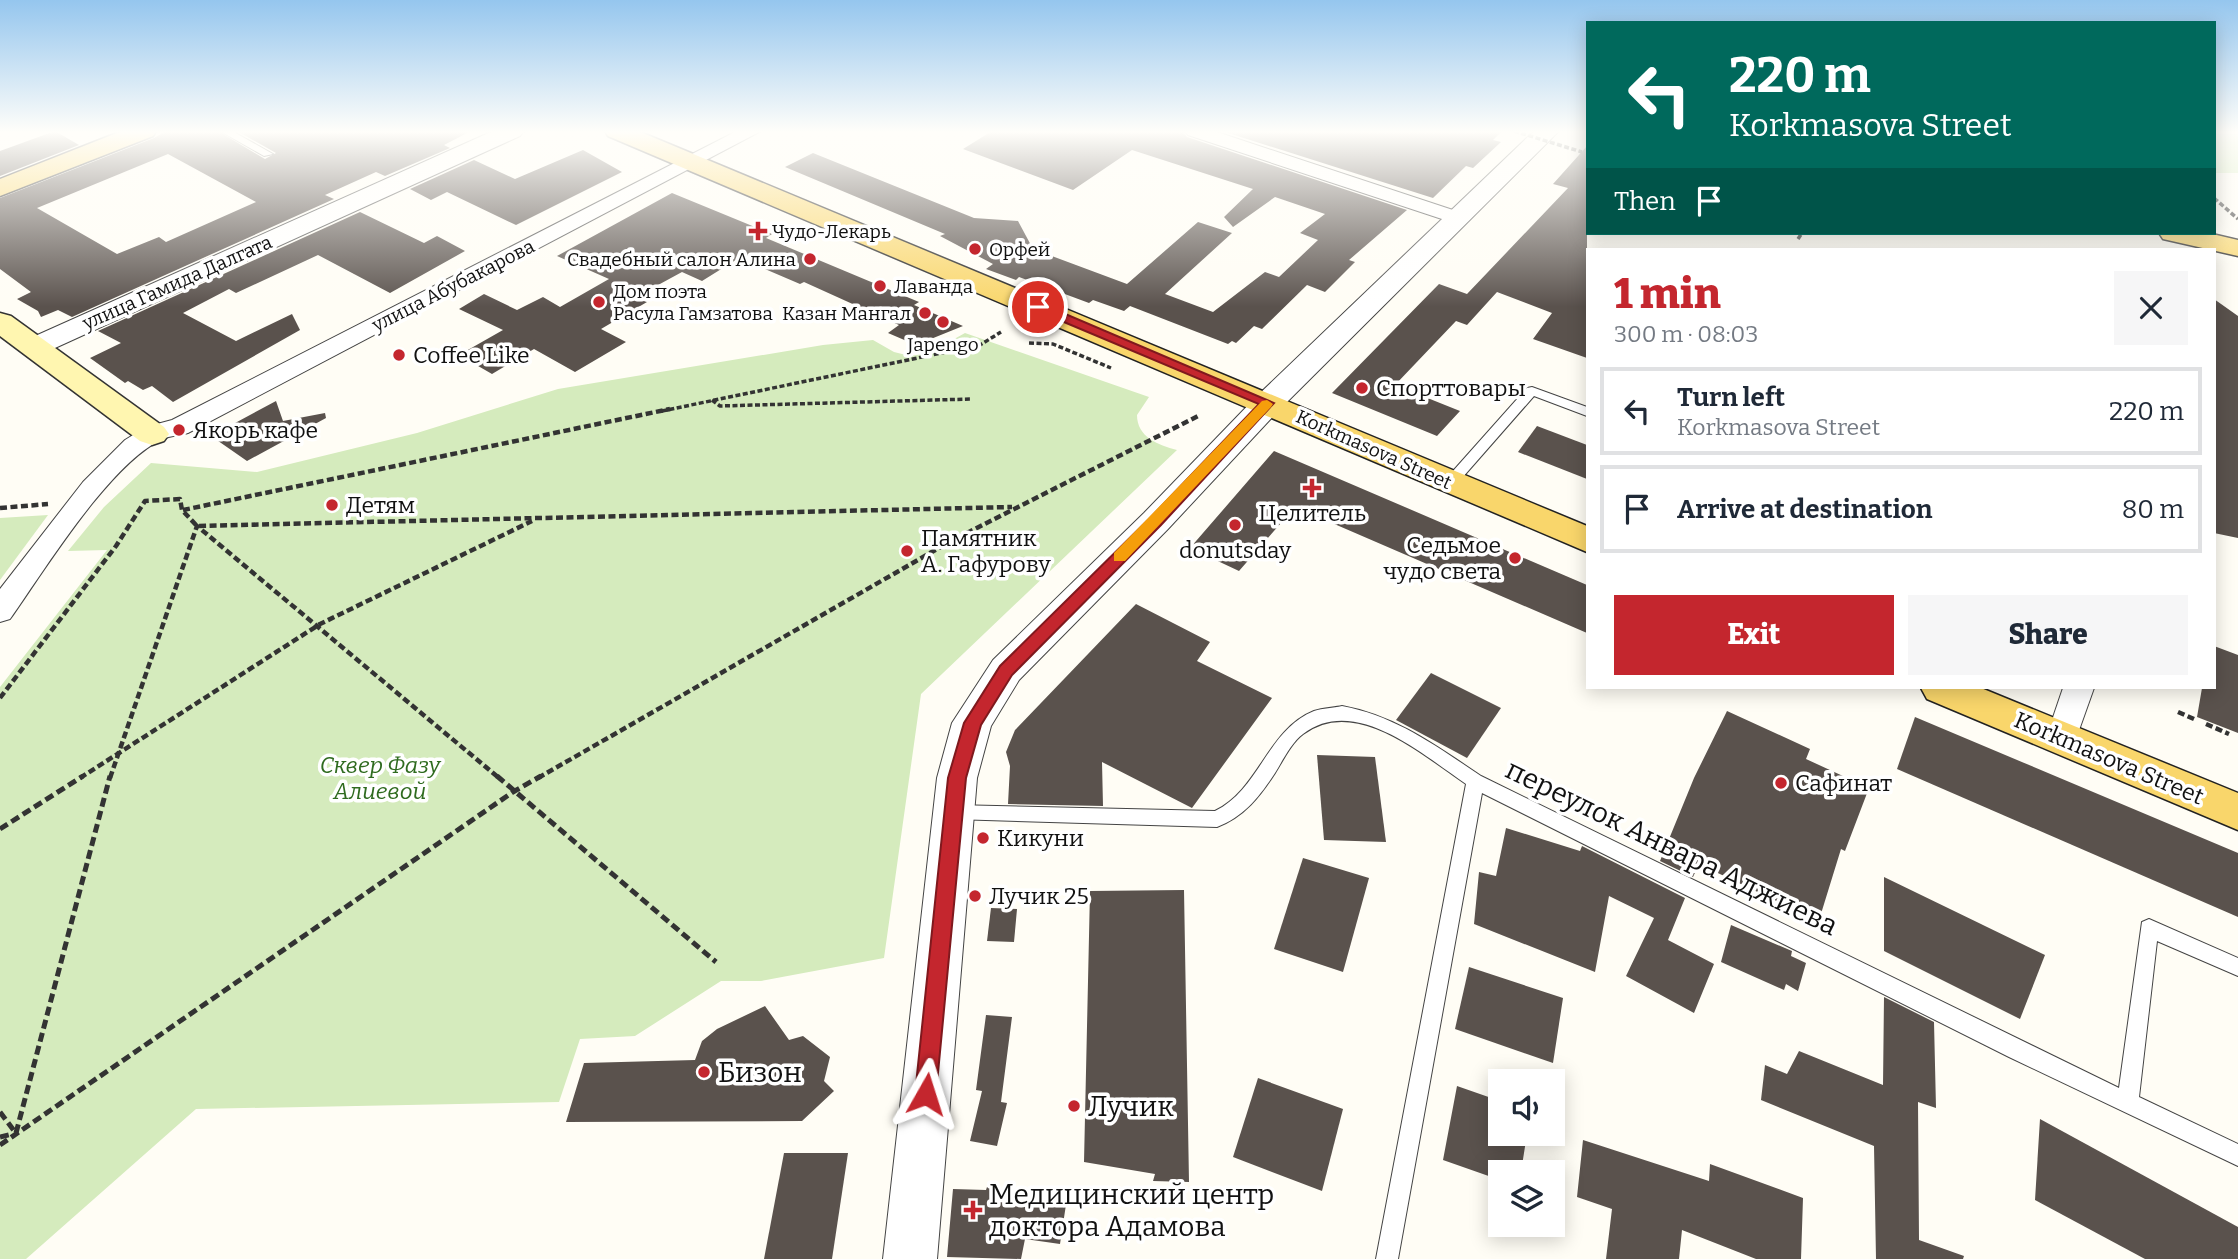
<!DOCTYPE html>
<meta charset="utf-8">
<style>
body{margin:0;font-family:Bitter,serif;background:#f6f6f7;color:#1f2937;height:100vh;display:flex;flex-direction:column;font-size:26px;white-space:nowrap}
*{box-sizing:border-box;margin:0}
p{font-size:23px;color:#747a83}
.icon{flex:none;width:38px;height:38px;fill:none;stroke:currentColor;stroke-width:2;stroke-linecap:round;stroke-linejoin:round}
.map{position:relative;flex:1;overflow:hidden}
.drawer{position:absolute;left:1586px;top:248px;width:630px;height:441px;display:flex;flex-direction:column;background:#fff;border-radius:0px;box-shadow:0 4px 18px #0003}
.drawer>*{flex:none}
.top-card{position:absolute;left:1586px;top:21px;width:630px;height:214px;border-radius:0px;box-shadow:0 4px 18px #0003;background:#00695c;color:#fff;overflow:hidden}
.fabs{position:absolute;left:1488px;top:1069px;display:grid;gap:14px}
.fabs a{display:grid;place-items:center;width:77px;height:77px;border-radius:0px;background:#fff;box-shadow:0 4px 18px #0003;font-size:35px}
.pin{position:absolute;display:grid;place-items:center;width:60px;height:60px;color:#fff;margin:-30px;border:4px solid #fff;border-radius:50%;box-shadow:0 2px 7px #0007}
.me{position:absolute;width:77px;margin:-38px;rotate:6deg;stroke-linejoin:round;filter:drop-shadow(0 0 5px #0008)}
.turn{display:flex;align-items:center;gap:24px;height:147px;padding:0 28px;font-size:32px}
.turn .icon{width:91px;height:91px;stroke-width:2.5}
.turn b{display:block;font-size:49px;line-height:60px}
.then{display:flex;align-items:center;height:66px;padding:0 28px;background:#0003;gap:14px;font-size:26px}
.round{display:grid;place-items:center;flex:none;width:74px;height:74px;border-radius:0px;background:#f6f6f7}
.headline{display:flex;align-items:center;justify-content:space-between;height:119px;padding:0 28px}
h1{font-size:42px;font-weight:800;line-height:52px;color:#c4262e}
.cta{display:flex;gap:14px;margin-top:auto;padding:14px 28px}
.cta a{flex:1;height:80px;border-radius:0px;background:#c4262e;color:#fff;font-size:28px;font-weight:800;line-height:80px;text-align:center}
.cta a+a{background:#f6f6f7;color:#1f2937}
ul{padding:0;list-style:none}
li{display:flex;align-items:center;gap:21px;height:88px;margin:0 14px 10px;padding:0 14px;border:4px solid #e0e1e3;border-radius:0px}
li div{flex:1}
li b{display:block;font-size:26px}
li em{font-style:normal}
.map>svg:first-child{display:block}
.green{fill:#d5ebbd}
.building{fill:#5a524d;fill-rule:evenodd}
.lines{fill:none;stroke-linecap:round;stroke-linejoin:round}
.service-casing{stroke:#444;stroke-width:2}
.minor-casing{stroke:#444;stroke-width:2}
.tertiary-casing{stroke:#444;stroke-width:2}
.secondary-casing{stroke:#333;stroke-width:3}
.primary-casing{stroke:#222;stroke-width:3}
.path-far2{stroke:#333;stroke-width:3.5;stroke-dasharray:5 2.5;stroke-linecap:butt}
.path-far1{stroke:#333;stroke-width:4.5;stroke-dasharray:7 3.5;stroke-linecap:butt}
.path{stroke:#333;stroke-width:5;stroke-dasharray:9 4.5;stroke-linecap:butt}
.service{fill:#fff;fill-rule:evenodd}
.minor{fill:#fff;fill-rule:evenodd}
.tertiary{fill:#fff;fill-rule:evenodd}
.secondary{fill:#fff6b0;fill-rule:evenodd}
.primary{fill:#f9d66b;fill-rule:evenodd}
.path-bridge{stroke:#333;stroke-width:3.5;stroke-dasharray:5 2.5;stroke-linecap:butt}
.route{fill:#c4262e;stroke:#7f191e;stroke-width:2}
.slow{fill:#f59e0b}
.poi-dot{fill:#c4262e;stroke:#fff;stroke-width:2.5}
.labels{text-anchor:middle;stroke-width:7;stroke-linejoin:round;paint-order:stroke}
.far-poi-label{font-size:19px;fill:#111;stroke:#fff;text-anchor:start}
.far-street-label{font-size:19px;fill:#111;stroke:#fff}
.poi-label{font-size:23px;fill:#111;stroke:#fff;text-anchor:start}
.street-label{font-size:23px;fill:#111;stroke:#fff}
.park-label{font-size:23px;font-style:italic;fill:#2f6b1f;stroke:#fff}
.near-street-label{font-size:28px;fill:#111;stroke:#fff}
.near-poi-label{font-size:28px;fill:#111;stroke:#fff;text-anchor:start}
</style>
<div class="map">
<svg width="2238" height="1259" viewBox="0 0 2238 1259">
<rect width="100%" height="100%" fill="#fffdf5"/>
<g class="green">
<rect x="2214" y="134" width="24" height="39"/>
<path d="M965,333L1149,397L1137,415C1137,437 1158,445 1177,450L921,694L884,958L761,981H721L635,1036L580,1039L559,1102L196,1109L26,1259H0V687L107,550L68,551L104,507L151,463L257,472L417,433L558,389L823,345L873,340L894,352L910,356L929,353Z"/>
<path d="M48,515L0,580V518Z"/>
</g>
<g class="building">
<path d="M55,131L79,145L0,176V151Z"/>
<path d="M166,131H218L265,159L276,153L237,131H471L444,145L450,148L385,176L376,172L325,195L334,199L72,317L58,310L41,317L38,311L17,299L31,292L0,269V198L154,138ZM168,154L256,202L166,242L159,237L117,254L37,208Z"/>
<path d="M992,131H1182L1187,137L1407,210L1349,260L1355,262L1325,292L1307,285L1262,329L1254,326L1236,343L1232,341L1228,344L1130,306L1124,311L1093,300L1089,303L1019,277L1016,280L986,269L993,264L940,236L945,234L785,167L813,153L974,218L1018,221L1033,249L1127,284L1198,222L1232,233L1165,294L1213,312L1265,272L1279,277L1318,240L1300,233L1325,214L1275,197L1233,227L1224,217L1253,189L1132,150L1073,190L963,149Z"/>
<path d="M1222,131H1502L1493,140L1501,142L1473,168L1466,166L1433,198Z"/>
<path d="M1587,146V358L1533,339L1552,313L1497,292L1467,325L1456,321L1395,385L1460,411L1437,436L1332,393L1439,284L1467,294L1568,188L1553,184Z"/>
<path d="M583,150L622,172L516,225L447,192L431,200L410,189L474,160L515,179Z"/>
<path d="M672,193L772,234L766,238L919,302L914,305L963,326L916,345L888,333L899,325L804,282L800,284L739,258L702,281L682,272L636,297L647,302L601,329L626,342L575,372L534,349L492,374L459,355L503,330L459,309L484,294L517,310L543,297L560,307L609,279L557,256Z"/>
<path d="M360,212L424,243L437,236L465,251L390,293L318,255L236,293L229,289L183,313L236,341L292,314L300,330L173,402L152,386L143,390L128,381L125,383L90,358L121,343L98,331Z"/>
<path d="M2214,299L2238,316V538L2214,533Z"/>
<path d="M276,401L283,421L325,413L326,418L247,461L211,436Z"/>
<path d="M1537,426L1587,445V479L1518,452Z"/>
<path d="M1274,451L1587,585V633L1295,507L1239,571L1190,548Z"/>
<path d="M1136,604L1210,642L1197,661L1272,698L1192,808L1102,762L1103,806L1008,804L1010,766L1006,752L1015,730Z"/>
<path d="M2214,646L2238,655V733L2197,717L2202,688H2214Z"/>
<path d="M1431,673L1501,708L1467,758L1396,720Z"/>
<path d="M1727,711L1810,749L1806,759L1869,788L1845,851L1841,849L1820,917H1810L1699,864L1693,877L1660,861L1694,778Z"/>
<path d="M1915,717L2238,853V917L1897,769Z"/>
<path d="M1317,755L1375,757L1386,842L1324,840Z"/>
<path d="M1506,828L1580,851L1582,846L1685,898L1668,940L1714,964L1694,1013L1626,976L1654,918L1609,896L1595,972L1474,924L1479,872L1496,876Z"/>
<path d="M1303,858L1369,878L1343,972L1274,949Z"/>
<path d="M1884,877L2045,955L2020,1019L1884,951Z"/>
<path d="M1184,890L1189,1182L1153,1181L1155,1174L1084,1162L1090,891Z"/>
<path d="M991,908L1017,909L1014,942L987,941Z"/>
<path d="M1731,925L1792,951L1791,956L1806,963L1798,991L1786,984L1784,990L1721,962Z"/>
<path d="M1469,967L1563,998L1553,1063L1455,1029Z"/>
<path d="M1884,997L1934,1022L1936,1108L1918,1102L1919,1240L1964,1256L1963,1259H1876L1874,1146L1761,1100L1765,1065L1787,1074L1799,1051L1883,1085Z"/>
<path d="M765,1006L789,1040L803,1036L830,1057L824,1081L834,1091L802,1121L566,1122L584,1063L695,1060L702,1041L717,1029Z"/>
<path d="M986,1015L1012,1017L1001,1102L1007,1103L997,1146L970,1141L982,1091L976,1090Z"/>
<path d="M1258,1078L1343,1109L1322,1191L1233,1157Z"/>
<path d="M1457,1086L1500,1101V1134H1527L1521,1172H1500V1180L1443,1160Z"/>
<path d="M2040,1119L2238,1227V1259H2145L2035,1200Z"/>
<path d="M1583,1140L1709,1181L1710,1164L1803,1198L1801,1259H1756L1682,1230L1679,1259H1606L1612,1209L1577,1197Z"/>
<path d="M784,1153H848L832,1259H764Z"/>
<path d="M987,1187L1067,1198L1060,1244L1025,1239L1021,1259L947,1257L953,1189L986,1190Z"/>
</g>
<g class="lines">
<g class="service-casing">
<g id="service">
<path d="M220,131H232L273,154L264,156Z"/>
<path d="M1532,387L1587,407V416L1534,396L1455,486H1445L1443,483L1445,480L1527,388Z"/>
<path d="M1342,706C1396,716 1436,746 1481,776L2119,1088L2142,922L2149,919L2238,958V976L2157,941L2139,1097L2238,1144V1166L2009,1057L1482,793L1398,1259H1376L1466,784C1423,755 1355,694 1303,734C1291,743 1283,760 1275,773C1260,796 1244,817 1217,827L953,819L947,817L944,812L947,807L953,805L1215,811C1260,789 1267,730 1314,711C1323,708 1333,708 1342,706Z"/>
</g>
</g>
<g class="minor-casing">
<g id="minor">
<path d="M737,131H761L188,433C180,435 170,436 162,439C108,466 46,568 10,619L0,622V589L83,482L125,440L146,427L172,420Z"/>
<path d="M1185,131H1214L1465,214L1468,218L1458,224L1451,222L1188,135Z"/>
<path d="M2063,688H2094L2073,747L2062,751L2051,747L2046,738Z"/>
</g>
</g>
<g class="tertiary-casing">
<g id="tertiary">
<path d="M493,131H524L520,136L44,353L34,356L24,353L19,347L24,341Z"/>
<path d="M1534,131H1559L1279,410L1168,529L1019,680L991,726L977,778L937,1259H883L937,778L952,723L993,660L1144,513L1257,396Z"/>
</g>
</g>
<g class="secondary-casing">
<path id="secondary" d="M0,313L11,316L164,427L169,434L164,441L152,445L140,441L0,336Z"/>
</g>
<g class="primary-casing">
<g id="primary">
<path d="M122,131H156L153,136L0,196V179Z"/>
<path d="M605,131H638L1587,526V552L608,136Z"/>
<path d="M2159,233H2208L2238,240V256L2163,239Z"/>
<path d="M1921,688H1981L2238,793V830L1927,699Z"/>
</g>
</g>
<g class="path-far2">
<path d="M2214,198L2238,219"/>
<path d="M1798,239L1802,233"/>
<path d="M1029,343L1053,344L1111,368"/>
<path d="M712,400L720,406L971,399"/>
<path d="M662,411L980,345L1001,332"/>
</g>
<g class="path-far1">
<path d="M0,508L48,504"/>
<path d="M183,510L670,409"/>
<path d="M0,698L116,546L145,501L180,499L182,510L197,526L1012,507"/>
<path d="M2178,712L2194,719"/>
<path d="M2206,724L2229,734"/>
<path d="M80,778L320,624L532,521"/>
<path d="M110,778L197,526L499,778"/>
<path d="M538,778L951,541L1200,415"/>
</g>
<g class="path">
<path d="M497,776L716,962"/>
<path d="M0,829L83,776"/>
<path d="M0,1112L15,1132"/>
<path d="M16,1133L110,776"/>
<path d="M0,1137L12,1134"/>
<path d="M0,1145L513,792L541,776"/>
</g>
<use href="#service" class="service"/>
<use href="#minor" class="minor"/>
<use href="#tertiary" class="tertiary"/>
<use href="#secondary" class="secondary"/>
<use href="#primary" class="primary"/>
<path class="path-bridge" d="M1514,131L1582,152"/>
</g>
<linearGradient id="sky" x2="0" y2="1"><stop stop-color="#95c6ee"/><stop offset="0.43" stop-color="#fffefa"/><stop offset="1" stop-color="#fffefa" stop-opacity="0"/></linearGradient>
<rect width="2238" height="307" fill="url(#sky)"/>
<path class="route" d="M1033,304H1042L1274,403L1161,525L1012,675L981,725L966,778L936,1094L933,1101L926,1104L918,1101L915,1094L948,778L964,723L1000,666L1151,517L1259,404L1033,309Z"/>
<path class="slow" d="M1267,400L1273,404L1271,407L1125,561H1114V553L1262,401Z"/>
<g class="poi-dot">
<path d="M754.5 220.5h7v7h7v7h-7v7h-7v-7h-7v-7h7z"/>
<circle cx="975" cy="249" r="7"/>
<circle cx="810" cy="259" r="7"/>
<circle cx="880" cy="286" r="7"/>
<circle cx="599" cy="302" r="7"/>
<circle cx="925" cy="313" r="7"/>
<circle cx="943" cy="322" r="7"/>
<circle cx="399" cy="355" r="7"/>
<circle cx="1362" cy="388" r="7"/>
<circle cx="179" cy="430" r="7"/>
<path d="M1308.5 477.5h7v7h7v7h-7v7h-7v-7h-7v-7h7z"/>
<circle cx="332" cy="505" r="7"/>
<circle cx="1235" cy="525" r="7"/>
<circle cx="907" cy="551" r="7"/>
<circle cx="1515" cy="558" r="7"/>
<circle cx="1781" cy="783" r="7"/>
<circle cx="983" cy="838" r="7"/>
<circle cx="975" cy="896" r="7"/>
<circle cx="704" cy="1072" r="7"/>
<circle cx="1074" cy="1106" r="7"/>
<path d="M969.5 1199.5h7v7h7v7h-7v7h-7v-7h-7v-7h7z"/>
</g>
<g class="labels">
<g class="far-poi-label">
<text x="772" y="238">Чудо-Лекарь</text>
<text x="989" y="256">Орфей</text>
<text x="796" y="266" text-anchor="end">Свадебный салон Алина</text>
<text x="894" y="293">Лаванда</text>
<text x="613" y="298">Дом поэта<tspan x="613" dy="22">Расула Гамзатова</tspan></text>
<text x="911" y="320" text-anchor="end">Казан Мангал</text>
<text x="943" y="351" text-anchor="middle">Japengo</text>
</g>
<g class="far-street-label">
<text transform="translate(177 282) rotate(-24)" y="7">улица Гамида Далгата</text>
<text transform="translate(453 285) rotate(-27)" y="7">улица Абубакарова</text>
<text transform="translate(1374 449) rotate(24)" y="7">Korkmasova Street</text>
</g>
<g class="poi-label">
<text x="413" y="363">Coffee Like</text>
<text x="1376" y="396">Спорттовары</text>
<text x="193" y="438">Якорь кафе</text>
<text x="346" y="513">Детям</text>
<text x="1312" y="521" text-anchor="middle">Целитель</text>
<text x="921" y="546">Памятник<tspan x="921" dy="26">А. Гафурову</tspan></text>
<text x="1501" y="553" text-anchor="end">Седьмое<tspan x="1501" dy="26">чудо света</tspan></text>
<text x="1235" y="558" text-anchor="middle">donutsday</text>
<text x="1795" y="791">Сафинат</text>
<text x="997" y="846">Кикуни</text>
<text x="989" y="904">Лучик 25</text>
</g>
<g class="street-label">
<text transform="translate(2109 758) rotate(23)" y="8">Korkmasova Street</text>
</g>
<g class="park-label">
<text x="380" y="773">Сквер Фазу<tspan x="380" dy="26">Алиевой</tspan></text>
</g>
<g class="near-street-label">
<text transform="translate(1672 847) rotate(26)" y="10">переулок Анвара Аджиева</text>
</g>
<g class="near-poi-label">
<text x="718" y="1082">Бизон</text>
<text x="1088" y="1116">Лучик</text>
<text x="989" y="1204">Медицинский центр<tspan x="989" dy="32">доктора Адамова</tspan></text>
</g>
</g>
</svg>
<div class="fabs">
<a><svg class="icon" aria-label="sound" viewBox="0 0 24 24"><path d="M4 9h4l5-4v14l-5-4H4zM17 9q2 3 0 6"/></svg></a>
<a><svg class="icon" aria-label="layers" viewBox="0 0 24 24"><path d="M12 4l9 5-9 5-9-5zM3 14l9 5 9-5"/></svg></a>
</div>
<div class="pin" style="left:1038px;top:307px;background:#d93025"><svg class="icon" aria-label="arrive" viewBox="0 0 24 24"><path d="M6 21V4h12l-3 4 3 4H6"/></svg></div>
<svg class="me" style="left:926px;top:1094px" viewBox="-20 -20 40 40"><path d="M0-17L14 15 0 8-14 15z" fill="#c4262e" stroke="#fff" stroke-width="4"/></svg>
<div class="top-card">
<div class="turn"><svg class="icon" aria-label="left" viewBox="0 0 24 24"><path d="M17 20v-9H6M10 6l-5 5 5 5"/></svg><div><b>220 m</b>Korkmasova Street</div></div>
<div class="then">Then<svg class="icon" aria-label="arrive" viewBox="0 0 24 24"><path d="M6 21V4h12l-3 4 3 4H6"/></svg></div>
</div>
<section class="drawer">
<div class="headline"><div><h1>1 min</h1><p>300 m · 08:03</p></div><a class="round"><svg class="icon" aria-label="close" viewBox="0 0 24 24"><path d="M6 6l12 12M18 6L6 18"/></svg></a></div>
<ul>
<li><svg class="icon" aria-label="left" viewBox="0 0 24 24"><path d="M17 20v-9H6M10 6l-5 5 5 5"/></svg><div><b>Turn left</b><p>Korkmasova Street</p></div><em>220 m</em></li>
<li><svg class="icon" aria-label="arrive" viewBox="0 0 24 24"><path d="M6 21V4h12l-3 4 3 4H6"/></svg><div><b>Arrive at destination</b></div><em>80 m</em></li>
</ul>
<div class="cta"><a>Exit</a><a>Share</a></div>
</section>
</div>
